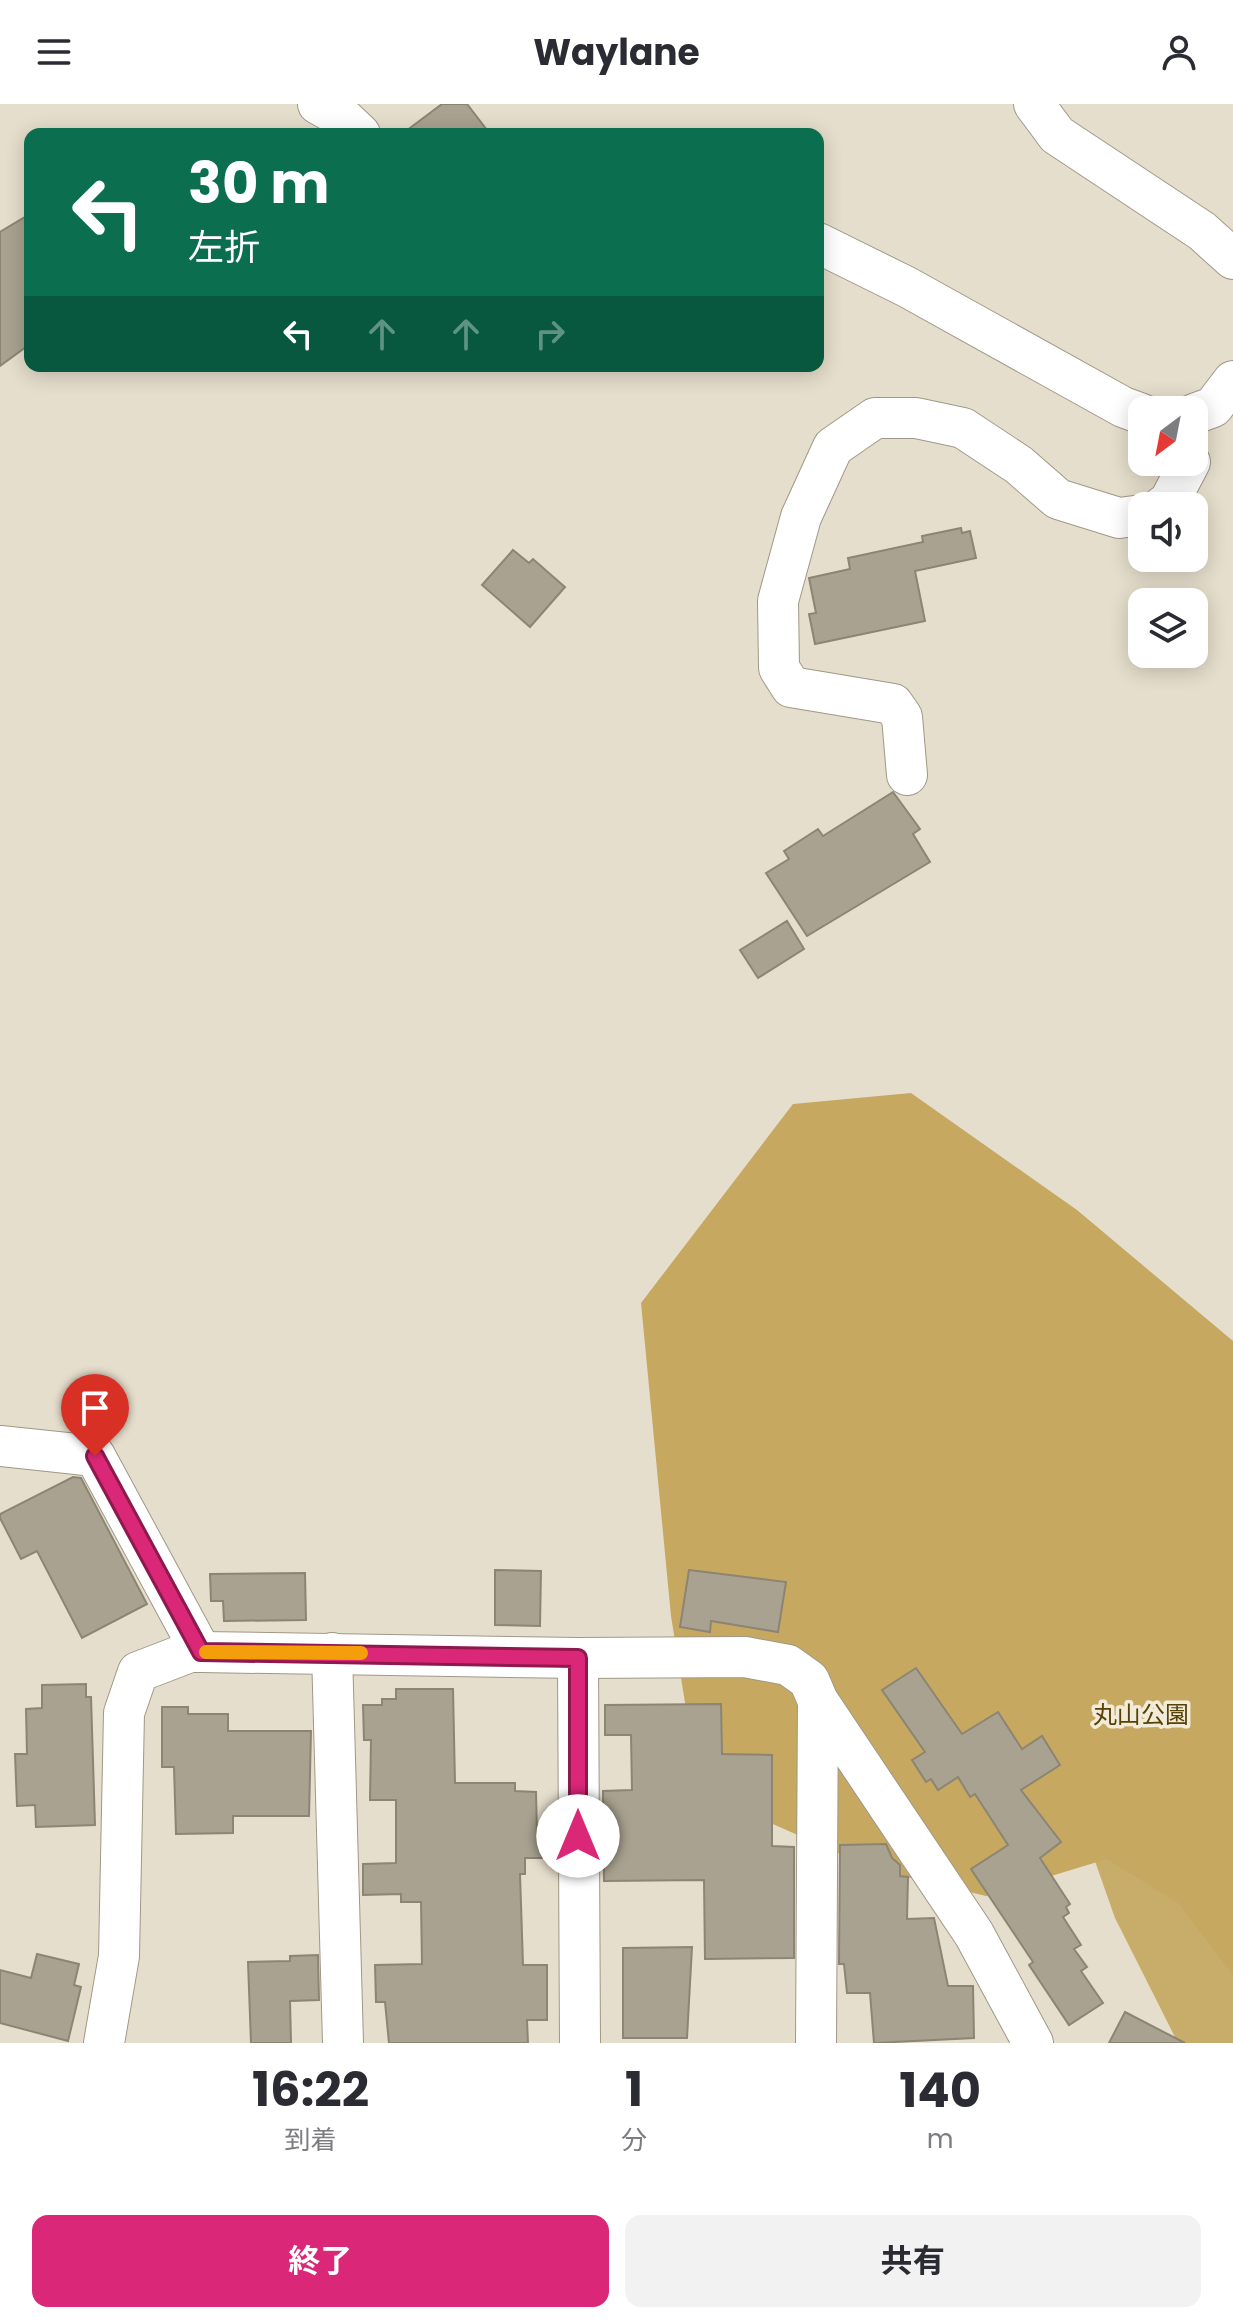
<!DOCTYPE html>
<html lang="ja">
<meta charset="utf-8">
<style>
body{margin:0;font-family:Poppins,"Noto Sans JP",sans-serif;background:#f2f2f3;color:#2b2b33;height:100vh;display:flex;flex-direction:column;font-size:30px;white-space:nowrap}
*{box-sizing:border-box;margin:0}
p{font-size:26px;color:#7c7c81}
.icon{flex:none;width:44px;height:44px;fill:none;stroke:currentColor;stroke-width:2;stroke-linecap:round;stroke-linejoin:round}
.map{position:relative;height:1939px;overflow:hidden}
.side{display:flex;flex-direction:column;background:#fff;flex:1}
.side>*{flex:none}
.banner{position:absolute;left:24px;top:24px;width:800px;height:244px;border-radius:16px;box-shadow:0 4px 20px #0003;background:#0b6e4f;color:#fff;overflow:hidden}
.needle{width:52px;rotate:212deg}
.controls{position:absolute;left:1128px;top:292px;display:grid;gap:16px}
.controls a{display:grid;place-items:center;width:80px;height:80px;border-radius:16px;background:#fff;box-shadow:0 4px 20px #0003;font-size:40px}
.pin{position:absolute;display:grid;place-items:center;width:68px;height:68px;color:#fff;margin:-82px -34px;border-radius:50% 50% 50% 0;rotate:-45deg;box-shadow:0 0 8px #0007}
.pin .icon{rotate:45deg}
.me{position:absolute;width:88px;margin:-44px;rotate:0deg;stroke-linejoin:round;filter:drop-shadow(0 0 6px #0008)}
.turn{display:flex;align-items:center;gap:28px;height:168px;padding:0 32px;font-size:36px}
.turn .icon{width:104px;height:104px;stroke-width:2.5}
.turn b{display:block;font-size:56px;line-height:68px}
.lanes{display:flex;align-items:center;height:76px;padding:0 32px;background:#0003;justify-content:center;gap:40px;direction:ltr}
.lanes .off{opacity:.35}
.eta{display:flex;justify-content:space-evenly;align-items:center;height:136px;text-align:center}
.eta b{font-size:48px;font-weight:700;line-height:56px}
.primary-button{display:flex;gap:16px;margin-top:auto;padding:16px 32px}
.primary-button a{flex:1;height:92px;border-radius:16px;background:#db2777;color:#fff;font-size:32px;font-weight:700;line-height:92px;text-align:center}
.primary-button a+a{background:#f2f2f3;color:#2b2b33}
header{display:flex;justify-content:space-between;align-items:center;height:104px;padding:0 32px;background:#fff;font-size:36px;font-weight:700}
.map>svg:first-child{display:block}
.green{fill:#c8ac6a}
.forest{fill:#c6a860}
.building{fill:#a9a290;stroke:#8c8574;stroke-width:2}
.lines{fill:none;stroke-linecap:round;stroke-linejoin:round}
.street-casing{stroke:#a09887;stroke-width:42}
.street{stroke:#fff;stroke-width:40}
.route-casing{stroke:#8e194d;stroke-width:20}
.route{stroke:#db2777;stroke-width:14}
.slow{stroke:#f59e0b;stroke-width:14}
.labels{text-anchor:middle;stroke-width:7;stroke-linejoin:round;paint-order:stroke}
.park-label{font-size:24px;fill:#564205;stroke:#f3ebd9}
</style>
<header><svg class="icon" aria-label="menu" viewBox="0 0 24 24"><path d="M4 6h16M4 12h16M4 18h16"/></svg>Waylane<svg class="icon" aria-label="person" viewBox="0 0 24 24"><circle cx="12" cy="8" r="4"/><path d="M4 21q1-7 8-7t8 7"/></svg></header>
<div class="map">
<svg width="1233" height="1939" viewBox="0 0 1233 1939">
<rect width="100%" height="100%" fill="#e6decc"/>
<path class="green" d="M1233,1402V1939H1178L1115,1814L1034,1584Z"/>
<path class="forest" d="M911,989L1077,1106L1233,1237V1871L1178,1799L1107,1755L986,1792L877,1766L723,1698L691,1636L671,1512L641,1199L793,1000Z"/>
<g class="building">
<path d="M442,0H467L490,30H402Z"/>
<path d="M30,110V240L0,262V128Z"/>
<path d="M961,424L962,429L970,427L976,454L915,467L925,517L815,540L809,510L816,509L809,474L850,465L848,454L923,438L922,432Z"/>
<path d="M513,446L529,459L533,455L565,483L530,523L482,481Z"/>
<path d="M893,688L920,725L913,730L930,758L807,832L766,769L789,755L784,747L818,725L823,732Z"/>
<path d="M787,817L804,845L758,874L740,846Z"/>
<path d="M73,1373L81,1374L147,1500L82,1534L37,1447L21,1455L0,1414V1410Z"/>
<path d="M495,1466L541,1467L540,1522L495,1521Z"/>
<path d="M689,1466L786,1478L778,1528L711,1517L710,1528L680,1523Z"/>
<path d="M305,1469L306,1516L224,1517L223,1497H211L210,1470Z"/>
<path d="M916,1564L962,1630L998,1608L1022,1645L1042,1632L1060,1661L1021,1686L1061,1738L1040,1754L1070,1800L1066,1803L1069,1809L1063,1813L1081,1841L1074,1845L1087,1863L1081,1867L1103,1899L1069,1921L1029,1861L1033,1858L971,1765L1008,1741L975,1690L970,1693L958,1673L938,1686L931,1675L926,1678L912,1656L925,1648L882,1586Z"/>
<path d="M86,1580V1593H91L95,1721L36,1723L35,1701L17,1702L15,1650H27L26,1605L42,1604V1581Z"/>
<path d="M396,1585H453L455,1679H515V1687L536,1688L537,1728H548V1754H525V1770H520L523,1861H547V1916H527L528,1939H389L385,1898H376L375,1861L422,1860L421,1798H401V1790L363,1791V1760L396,1759V1696H370L371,1636H364L363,1601H382V1595H396Z"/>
<path d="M721,1600L722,1650L772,1651V1742L794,1743V1854L705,1855L704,1776L604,1777L603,1687L632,1686L631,1631H605V1601Z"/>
<path d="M162,1603H188V1610H228V1627H311L309,1712H233V1729L176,1730L174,1663H162Z"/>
<path d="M886,1740L892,1754L900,1761V1772L908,1773L907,1815L934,1814L948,1882H973L974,1934L874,1939L870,1889H847L844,1860H839L840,1741Z"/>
<path d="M692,1843L687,1934H623V1844Z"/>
<path d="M37,1850L79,1860L74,1881L81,1883L68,1937L0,1919V1866L31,1874Z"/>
<path d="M318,1851L319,1896L290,1897L291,1939H251L248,1858L290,1857V1852Z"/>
<path d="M1125,1908L1185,1939H1109Z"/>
</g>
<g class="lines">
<g class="street-casing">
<g id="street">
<path d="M318,0L343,14L360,30"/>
<path d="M1034,0L1057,31L1202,127L1233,155"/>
<path d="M818,139L907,183L1123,303L1142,310"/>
<path d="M1194,310L1213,303L1233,277"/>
<path d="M1163,402L1169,398L1190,358"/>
<path d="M907,671L902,613L893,600L791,583L779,564L778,497L801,413L833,343L875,314H916L963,324L1019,361L1058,395L1119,414L1142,411"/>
<path d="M0,1342L95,1352L201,1548"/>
<path d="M332,1549L343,1939"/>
<path d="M578,1554L580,1939"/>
<path d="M104,1939L119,1852L124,1609L138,1568L190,1548H201L578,1554L745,1553L788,1561L809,1576L818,1597L974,1830L1033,1939"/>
<path d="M816,1939L818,1597"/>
</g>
</g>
<use href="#street" class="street"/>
</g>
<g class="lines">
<g class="route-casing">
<path id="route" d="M95,1352L201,1548L578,1554V1732"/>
</g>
<use href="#route" class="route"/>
<path class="slow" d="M206,1548L361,1549"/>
</g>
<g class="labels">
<g class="park-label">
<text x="1141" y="1619">丸山公園</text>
</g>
</g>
</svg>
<div class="controls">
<a><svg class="needle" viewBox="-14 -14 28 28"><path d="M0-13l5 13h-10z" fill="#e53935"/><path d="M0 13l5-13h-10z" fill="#7c7c81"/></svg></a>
<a><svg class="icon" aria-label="sound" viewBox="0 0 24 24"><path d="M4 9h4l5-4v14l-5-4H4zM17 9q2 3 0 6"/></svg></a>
<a><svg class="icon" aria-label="layers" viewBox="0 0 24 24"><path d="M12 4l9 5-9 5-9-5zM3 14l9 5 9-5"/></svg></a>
</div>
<div class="pin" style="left:95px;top:1352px;background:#d93025"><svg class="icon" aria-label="arrive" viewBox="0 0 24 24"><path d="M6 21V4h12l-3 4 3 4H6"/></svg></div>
<svg class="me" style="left:578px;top:1732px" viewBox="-20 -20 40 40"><circle r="19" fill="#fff"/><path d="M0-13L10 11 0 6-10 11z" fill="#db2777"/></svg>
<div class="banner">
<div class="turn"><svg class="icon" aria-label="left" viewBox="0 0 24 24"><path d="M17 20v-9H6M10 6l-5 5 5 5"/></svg><div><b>30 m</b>左折</div></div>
<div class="lanes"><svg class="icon" aria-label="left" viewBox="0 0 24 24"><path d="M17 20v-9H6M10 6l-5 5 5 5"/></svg><svg class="icon off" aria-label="ahead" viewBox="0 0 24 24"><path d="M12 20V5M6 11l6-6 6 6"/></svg><svg class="icon off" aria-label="ahead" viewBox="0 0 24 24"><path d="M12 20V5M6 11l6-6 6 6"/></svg><svg class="icon off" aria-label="right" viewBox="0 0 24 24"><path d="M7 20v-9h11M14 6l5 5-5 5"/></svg></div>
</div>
</div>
<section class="side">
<div class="eta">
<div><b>16:22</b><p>到着</p></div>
<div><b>1</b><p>分</p></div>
<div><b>140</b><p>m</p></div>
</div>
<div class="primary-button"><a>終了</a><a>共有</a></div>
</section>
